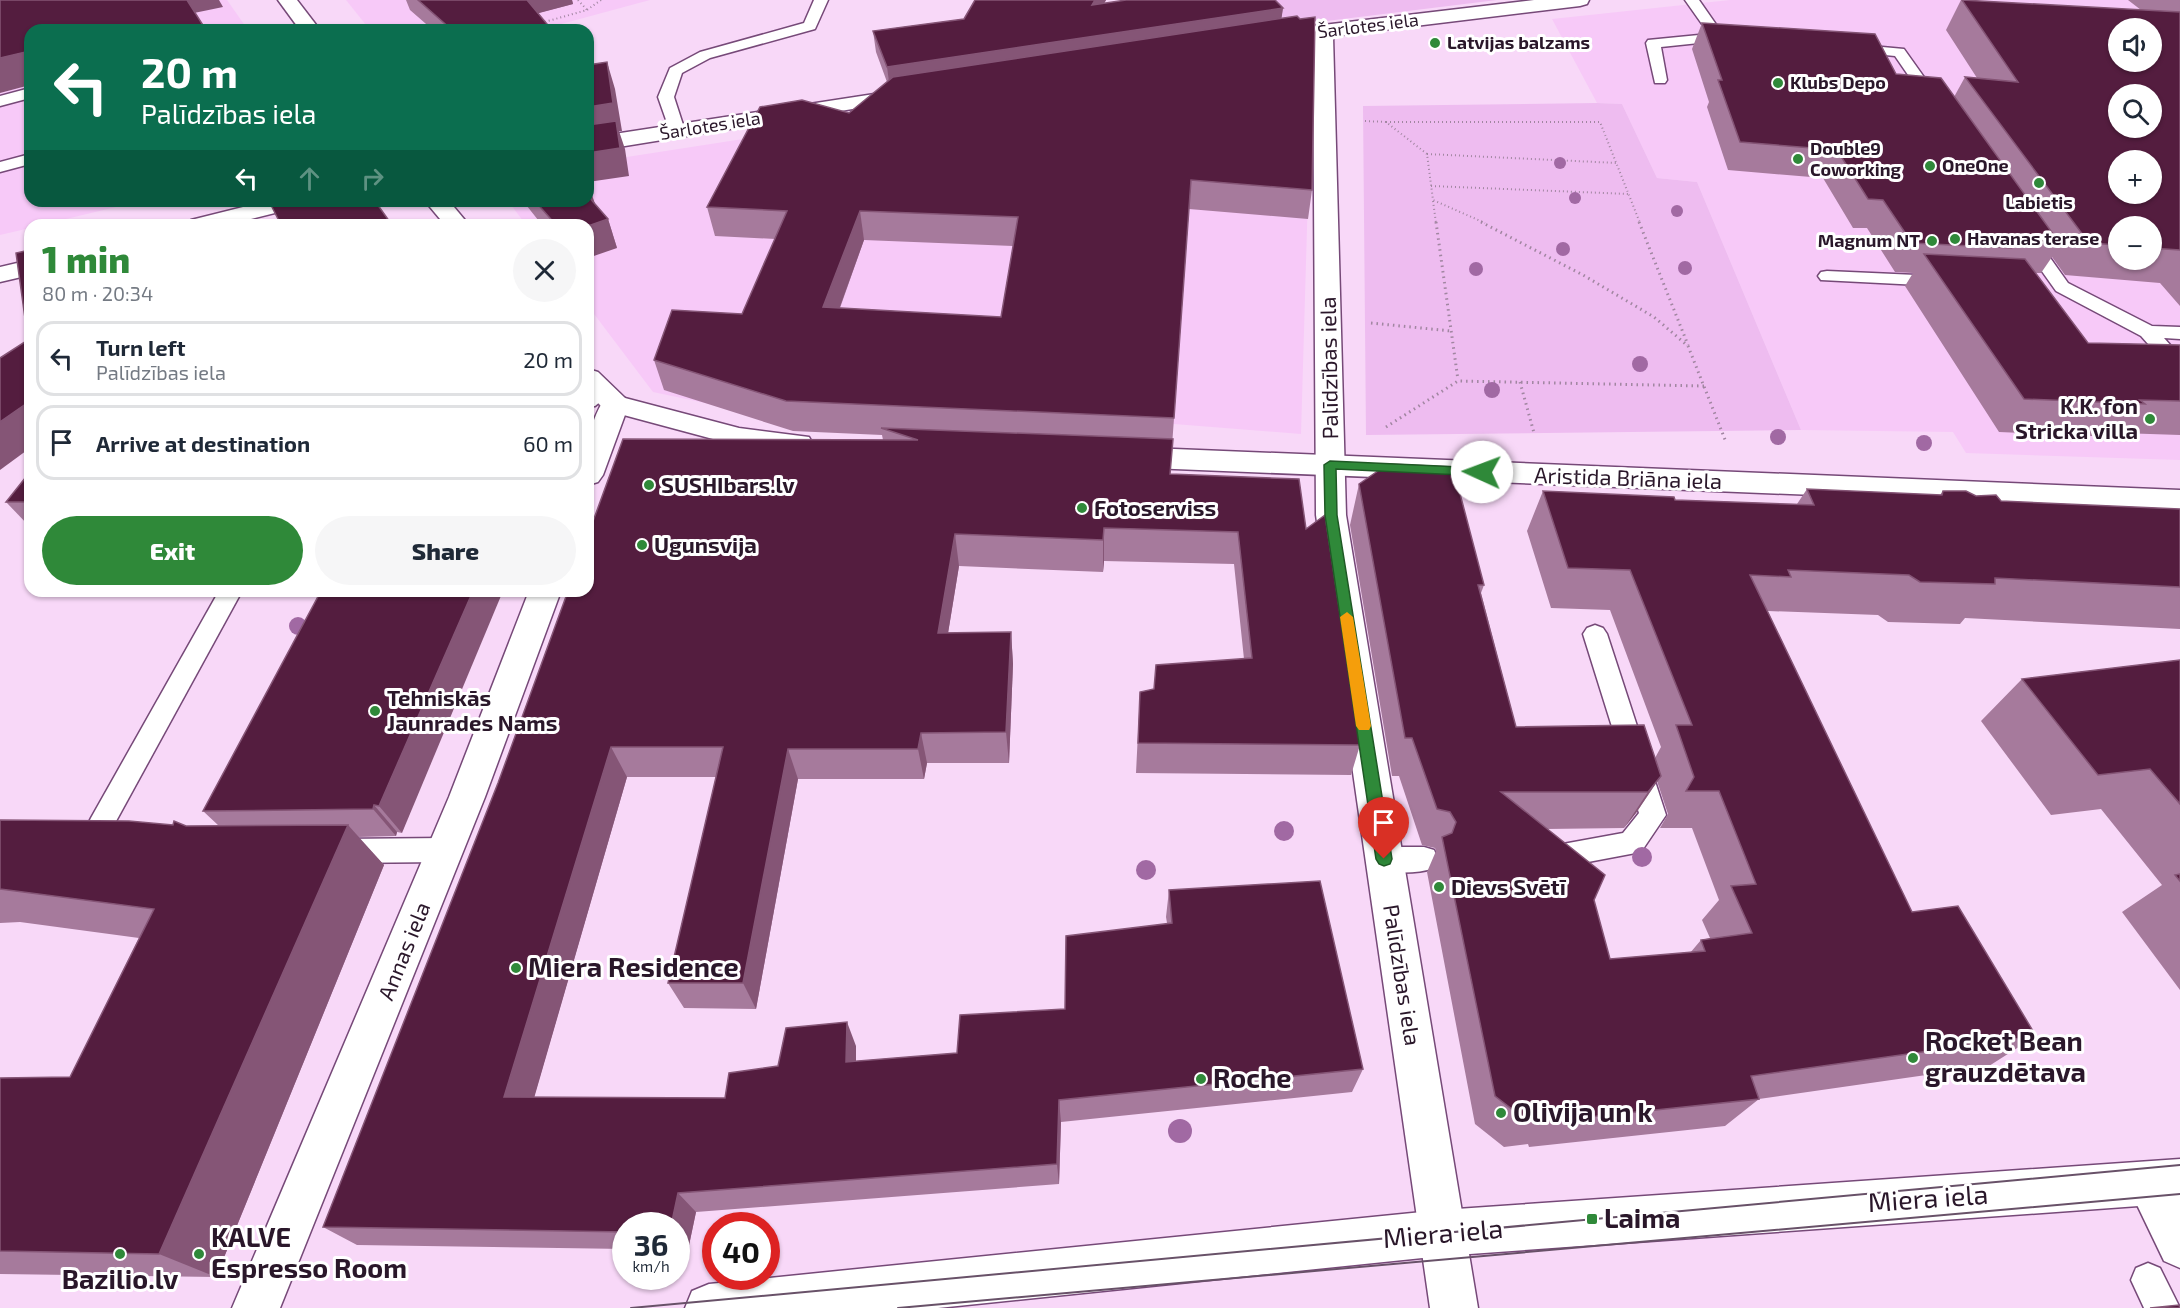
<!DOCTYPE html>
<meta charset="utf-8">
<style>
body{margin:0;font-family:"Exo 2",sans-serif;background:#f6f6f7;color:#1f2937;height:100vh;display:flex;flex-direction:column;font-size:22px;white-space:nowrap}
*{box-sizing:border-box;margin:0}
p{font-size:20px;color:#747a83}
.icon{flex:none;width:33px;height:33px;fill:none;stroke:currentColor;stroke-width:2;stroke-linecap:round;stroke-linejoin:round}
.map{position:relative;flex:1;overflow:hidden}
.side{position:absolute;left:24px;top:219px;width:570px;height:378px;display:flex;flex-direction:column;background:#fff;border-radius:18px;box-shadow:0 2px 4px #0004}
.side>*{flex:none}
.top-card{position:absolute;left:24px;top:24px;width:570px;height:183px;border-radius:18px;box-shadow:0 2px 4px #0004;background:#0b6e4f;color:#fff;overflow:hidden}
.controls{position:absolute;left:2108px;top:18px;display:grid;gap:12px}
.controls a{display:grid;place-items:center;width:54px;height:54px;border-radius:50%;background:#fff;box-shadow:0 2px 4px #0004;font-size:30px}
.speed{position:absolute;left:612px;top:1212px;display:flex;gap:12px;font-size:30px;font-weight:700;text-align:center}
.speed>*{display:grid;place-content:center;width:78px;height:78px;border-radius:50%;background:#fff;box-shadow:0 2px 4px #0004;line-height:1}
.speed small{font-size:15px;font-weight:400}
.speed .limit{border:9px solid #d22;background:#fff;color:#111}
.pin{position:absolute;display:grid;place-items:center;width:51px;height:51px;color:#fff;margin:-62px -26px;border-radius:50% 50% 50% 0;rotate:-45deg;box-shadow:0 0 6px #0007}
.pin .icon{rotate:45deg}
.me{position:absolute;width:66px;margin:-33px;rotate:272deg;stroke-linejoin:round;filter:drop-shadow(0 0 4px #0008)}
.turn{display:flex;align-items:center;gap:21px;height:126px;padding:0 18px;font-size:27px}
.turn .icon{width:78px;height:78px;stroke-width:2.5}
.turn b{display:block;font-size:42px;line-height:51px}
.lanes{display:flex;align-items:center;height:57px;padding:0 18px;background:#0003;justify-content:center;gap:30px;direction:ltr}
.lanes .off{opacity:.35}
.round{display:grid;place-items:center;flex:none;width:63px;height:63px;border-radius:32px;background:#f6f6f7}
.summary{display:flex;align-items:center;justify-content:space-between;height:102px;padding:0 18px}
h1{font-size:36px;font-weight:800;line-height:45px;color:#2f8939}
.button{display:flex;gap:12px;margin-top:auto;padding:12px 18px}
.button a{flex:1;height:69px;border-radius:36px;background:#2f8939;color:#fff;font-size:24px;font-weight:800;line-height:69px;text-align:center}
.button a+a{background:#f6f6f7;color:#1f2937}
ul{padding:0;list-style:none}
li{display:flex;align-items:center;gap:18px;height:75px;margin:0 12px 9px;padding:0 6px;border:3px solid #e0e1e3;border-radius:18px}
li div{flex:1}
li b{display:block;font-size:22px}
li em{font-style:normal}
.map>svg:first-child{display:block}
.built{fill:#f7c9f8;fill-rule:evenodd}
.green{fill:#eebcf0}
.lines{fill:none;stroke-linecap:round;stroke-linejoin:round}
.service-casing{stroke:#764978;stroke-width:3}
.pedestrian-casing{stroke:#764978;stroke-width:3}
.minor-casing{stroke:#764978;stroke-width:3}
.tertiary-casing{stroke:#764978;stroke-width:3}
.path-far1{stroke:#a186a1;stroke-width:2;stroke-dasharray:1 3;stroke-linecap:butt}
.path{stroke:#a186a1;stroke-width:3;stroke-dasharray:1.5 4;stroke-linecap:butt}
.service{fill:#fff;fill-rule:evenodd}
.pedestrian{fill:#fff;fill-rule:evenodd}
.minor{fill:#fff;fill-rule:evenodd}
.tertiary{fill:#fff;fill-rule:evenodd}
.tram{stroke:#685168;stroke-width:2}
.tree{fill:#a169a3}
.wall{fill:#a67a9c;fill-rule:evenodd}
.shaded-wall{fill:#855576}
.building{fill:#541d3f;stroke:#855576;stroke-width:1.5;fill-rule:evenodd}
.route{fill:#2f8939;stroke:#1f5925;stroke-width:1.5}
.slow{fill:#f59e0b}
.poi-dot{fill:#2f8939;stroke:#fff;stroke-width:2}
.labels{text-anchor:middle;stroke-width:6;stroke-linejoin:round;paint-order:stroke}
.far-street-label{font-size:18px;fill:#2a172a;stroke:#fff}
.far-poi-label{font-size:18px;font-weight:bold;fill:#2a172a;stroke:#fff;text-anchor:start}
.street-label{font-size:22px;fill:#2a172a;stroke:#fff}
.poi-label{font-size:22px;font-weight:bold;fill:#2a172a;stroke:#fff;text-anchor:start}
.near-poi-label{font-size:27px;font-weight:bold;fill:#2a172a;stroke:#fff;text-anchor:start}
.near-street-label{font-size:27px;fill:#2a172a;stroke:#fff}
</style>
<div class="map">
<svg width="2180" height="1308" viewBox="0 0 2180 1308">
<rect width="100%" height="100%" fill="#f8d8f8"/>
<g class="built">
<path d="M0,0H227L248,30H30V201H141L41,225H30V228L0,235Z"/>
<path d="M346,0H650L539,30H370Z"/>
<path d="M1730,0H2180V460L1966,453L1953,432L1801,430L1697,182L1657,178L1622,104L1597,103L1552,19ZM2118,28H2151V62H2118ZM2118,94H2151V128H2118ZM2118,160H2151V194H2118ZM2118,226H2151V260H2118Z"/>
<path d="M1296,53L1312,57L1301,434L1174,424L724,407L653,392L588,306V225H526L508,201H588V163Z"/>
</g>
<g class="green">
<path d="M1251,0H1497L1278,27Z"/>
<path d="M1597,103L1622,104L1657,178L1697,182L1801,430L1366,435L1363,106Z"/>
</g>
<g class="lines">
<g class="service-casing">
<g id="service">
<path d="M814,0H828L815,29L710,58L682,73L674,97L685,131L683,134H671L658,97L670,68L700,52L804,23Z"/>
<path d="M1685,0H1699L1722,33L1737,35L1739,38L1732,42L1718,41L1661,47L1667,80L1665,83H1655L1646,43L1648,40L1709,34Z"/>
<path d="M1850,44L1904,49L1941,101L1938,104H1928L1895,56L1845,51L1843,48Z"/>
<path d="M30,88V98L0,106V96Z"/>
<path d="M30,154V164L0,172V162Z"/>
<path d="M2028,234L2034,235L2068,283L2152,326L2180,327V339L2164,338L2180,356V374L2173,372L2141,336L2056,291L2019,239L2022,235Z"/>
<path d="M1827,271L1939,276L1945,277L1948,281L1945,285L1939,286L1821,280L1818,276L1821,272Z"/>
<path d="M602,386L609,388L612,392L595,406L588,407V392Z"/>
<path d="M219,591H242L109,834L100,838L91,834L87,826L91,818Z"/>
<path d="M1595,625L1603,628L1607,634L1666,815L1641,852L1551,869L1541,866L1537,857L1541,848L1623,833L1639,813L1583,634L1587,628Z"/>
<path d="M445,838L455,842L459,850L455,858L445,862L340,863L330,859L326,851L330,843L340,839Z"/>
<path d="M1384,847H1424L1434,850L1438,859L1434,868C1417,874 1391,874 1374,868L1370,859L1374,850Z"/>
<path d="M2148,1263L2160,1268L2180,1308H2144L2131,1280L2136,1268Z"/>
</g>
</g>
<g class="pedestrian-casing">
<path id="pedestrian" d="M2149,1162L2165,1168L2180,1197V1268L2164,1261L2127,1184L2133,1168Z"/>
</g>
<g class="minor-casing">
<g id="minor">
<path d="M1534,0H1589L1587,4L1580,6L1333,36L1346,515L1478,1308H1430L1316,515L1313,38H1295L1292,34L1295,30L1323,25Z"/>
<path d="M907,89L914,91L917,95L914,99L588,152V138Z"/>
<path d="M267,201H307L303,206L227,225H187L191,220Z"/>
<path d="M30,260V275L0,282V267Z"/>
<path d="M615,395L625,398L629,404L603,475L598,482L588,485C588,452 586,427 605,398Z"/>
<path d="M529,591H561L485,797L280,1308H232L449,797Z"/>
</g>
</g>
<g class="tertiary-casing">
<g id="tertiary">
<path d="M278,0H297L320,30H300Z"/>
<path d="M425,201H449L469,225H445Z"/>
<path d="M588,369L598,372L625,398L739,428L809,437L813,444L809,451L799,453L739,446L605,410L588,393Z"/>
<path d="M1126,447L2180,490V510L1126,467L1116,464L1112,457L1116,450Z"/>
<path d="M2180,1159V1203L1442,1256L938,1308H685L692,1291L709,1284L1442,1210Z"/>
</g>
</g>
<g class="path-far1">
<path d="M578,0L587,10"/>
<path d="M541,23L587,10L601,0"/>
<path d="M1365,121L1386,122L1427,154L1433,200L1485,223"/>
<path d="M1386,122H1600L1640,223"/>
<path d="M1427,154L1617,163"/>
<path d="M1431,186L1629,194"/>
<path d="M1433,201L1436,223"/>
</g>
<g class="path">
<path d="M1436,222L1458,380"/>
<path d="M1481,222L1583,275L1654,317L1688,346L1726,442"/>
<path d="M1639,222L1688,345"/>
<path d="M1371,323L1451,331"/>
<path d="M1520,382L1534,433"/>
<path d="M1386,427L1458,381L1704,386"/>
</g>
<use href="#service" class="service"/>
<use href="#pedestrian" class="pedestrian"/>
<use href="#minor" class="minor"/>
<use href="#tertiary" class="tertiary"/>
<g class="tram">
<path d="M631,1308L2180,1165"/>
<path d="M898,1308L2180,1194"/>
</g>
</g>
<g class="tree">
<circle cx="1560" cy="163" r="6"/>
<circle cx="1575" cy="198" r="6"/>
<circle cx="1677" cy="211" r="6"/>
<circle cx="1563" cy="249" r="7"/>
<circle cx="1685" cy="268" r="7"/>
<circle cx="1476" cy="269" r="7"/>
<circle cx="1640" cy="364" r="8"/>
<circle cx="1492" cy="390" r="8"/>
<circle cx="1778" cy="437" r="8"/>
<circle cx="1924" cy="443" r="8"/>
<circle cx="298" cy="626" r="9"/>
<circle cx="1284" cy="831" r="10"/>
<circle cx="1642" cy="857" r="10"/>
<circle cx="1146" cy="870" r="10"/>
<circle cx="1180" cy="1131" r="12"/>
</g>
<g class="wall">
<path d="M406,0H572L573,4L538,13L552,30H433L410,10Z"/>
<path d="M975,0H1106L1104,3L1283,8L1281,18L1312,190L1308,219L1189,209L1170,474L1306,529L1360,745L1351,775L1136,773L1140,692L1154,689L1244,659L1234,564L1104,561L1103,572L959,566L948,633L1011,632L1013,664L1009,763H927L924,779H798L756,1009L684,1008L668,983L716,777H627L534,1097L725,1098L778,1066L856,1046V1061L957,1053L1065,1009L1167,923L1166,917L1169,890L1363,1069L1352,1092L1061,1122L1059,1184L696,1212L688,1250H676V1226H626V1249L357,1245L323,1227L498,783L883,440L882,435L793,431L664,390L654,360L742,314L775,239L715,236L707,207L849,113L887,82L876,52L873,31L964,19ZM864,240L1013,246L1001,317L840,308Z"/>
<path d="M1961,0L2141,10L2128,0H2180V306L2160,283L2065,275L2052,257L2041,273H2035L2088,343L2180,345V435L2120,433L2116,437L1999,432L1905,286L1913,273L1895,272L1867,228H1853L1823,178L1728,170L1707,107L1709,102L1692,49L1702,23L1896,74L1954,97L1965,77L1977,78L1946,30ZM2118,226H2151V260H2118Z"/>
<path d="M588,184L595,205L608,219L617,248L588,225H542L523,201H588Z"/>
<path d="M30,472V527L6,502Z"/>
<path d="M1359,484L1484,585L1481,593L1516,727L1655,758L1661,747L1610,610L1551,608L1527,531L1543,491L1675,500L1797,504L1807,489L1940,495L1943,491L2001,501L2180,509V629L1965,618L1960,624L1888,622L1878,615L1768,611V612L1912,912L2036,1036L1989,1066L1759,1099L1725,1126L1529,1147L1528,1144L1504,1147L1475,1124L1427,872L1436,851L1435,848L1422,845L1399,776H1392L1350,525ZM1657,781L1668,814L1660,828H1692L1719,900L1702,920L1710,938L1701,940L1690,953L1610,959L1594,900L1546,829L1624,828L1636,813Z"/>
<path d="M321,591L402,833L397,832L396,836L358,837L384,865L216,1277L0,1274V1078L70,1077L139,938L20,922L0,923V820L186,826H219L203,811Z"/>
<path d="M2180,660V990L2122,912L2162,885L2101,809L2051,815L1981,721L2022,679Z"/>
</g>
<g class="shaded-wall">
<path d="M186,0H219L223,7L194,13Z"/>
<path d="M522,0H572L573,4L528,16Z"/>
<path d="M1095,0H1106L1092,27V5Z"/>
<path d="M1283,8L1280,29L890,89L887,67Z"/>
<path d="M30,51V85L0,93V58Z"/>
<path d="M607,62L615,89L622,131H619L625,149L629,176L588,182V107Z"/>
<path d="M588,184L598,212L588,201Z"/>
<path d="M860,211L864,240L829,337L823,307Z"/>
<path d="M608,219L617,248L588,258V226Z"/>
<path d="M30,401V448L0,470V422Z"/>
<path d="M1104,528V561L1103,572V540Z"/>
<path d="M955,534L959,566L943,664L938,633Z"/>
<path d="M473,591H503L402,833L379,806Z"/>
<path d="M1011,632L1013,664L1009,763L1006,732Z"/>
<path d="M921,733L927,763L924,779L918,749Z"/>
<path d="M611,747L627,777L528,1119L504,1097Z"/>
<path d="M788,749L798,779L756,1009L743,983Z"/>
<path d="M1661,776L1636,813L1624,828L1648,792Z"/>
<path d="M374,805L397,832L396,836L373,809Z"/>
<path d="M348,825L384,865L216,1277L159,1254Z"/>
<path d="M847,1022L856,1046V1085L846,1062Z"/>
<path d="M1059,1100L1061,1122L1059,1184L1057,1164Z"/>
<path d="M678,1193L696,1212L688,1250L676,1239V1226H671Z"/>
</g>
<g class="building">
<path d="M0,0H187L206,30H30V51L0,58Z"/>
<path d="M418,0H527L552,30H452Z"/>
<path d="M975,0H1095L1092,5L1126,0H1275L1283,8L887,67L873,31L964,19Z"/>
<path d="M1962,0L2180,12V250L2151,248V226H2118V245L2089,243L1965,77L2018,82ZM2118,28H2151V62H2118ZM2118,94H2151V128H2118ZM2118,160H2151V194H2118Z"/>
<path d="M1297,16L1300,19L1315,17L1312,190L1191,180L1174,418L786,401L654,360L672,310L742,314L787,211L707,207L760,107L802,100L849,113L893,77ZM860,211L1018,217L1001,317L823,307Z"/>
<path d="M1702,23L1875,34L1896,74L1941,78L2061,245L2005,240L2011,248L1912,243L1883,200L1868,199L1837,150L1740,142L1718,80H1722Z"/>
<path d="M607,62L613,103L588,107V65Z"/>
<path d="M616,121L620,148L588,153V125Z"/>
<path d="M588,196L608,219L588,226V225H556L535,201H588Z"/>
<path d="M269,201H375L392,225H281Z"/>
<path d="M30,250V401L0,422V358L28,340L16,253Z"/>
<path d="M1924,254L2025,259L2088,343L2180,345V401L2140,400L2145,404L2024,399Z"/>
<path d="M881,428L1173,439L1170,474L1299,479L1306,529L1325,515L1360,745L1138,743L1140,692L1154,689L1156,665L1252,658L1238,532L1104,528L1103,540L955,534L938,633L1011,632L1006,732L921,733L918,749H788L743,983H668L723,747H611L504,1097L725,1098L729,1073L778,1066L786,1028L847,1022L846,1062L957,1053L960,1015L1065,1009L1066,936L1172,923L1169,890L1320,881L1363,1069L1059,1100L1057,1164L678,1193L671,1226H626V1232L323,1227L498,783L568,591H588V535L623,439L918,440Z"/>
<path d="M1388,464L1453,467L1484,585H1478L1516,727L1644,725L1661,776L1648,792H1501L1605,875L1594,900L1610,959L1705,951L1701,940L1752,933L1731,886L1756,884L1719,791H1686L1694,777L1676,725H1692L1630,570L1568,568L1543,491L1674,497L1675,500L1814,505L1807,489L1942,495L1943,491H1966L1976,496L1996,495L2001,501L2180,509V587L1995,578V584L1920,582L1909,575L1788,570L1791,577L1750,575L1912,912L1958,906L2036,1036L1751,1076L1759,1099L1552,1121L1551,1118L1526,1120L1495,1096L1442,837L1452,833L1456,822L1450,812L1437,809L1412,738H1405L1359,484Z"/>
<path d="M30,472V502H6Z"/>
<path d="M321,591H473L379,806L374,805L373,809L203,811Z"/>
<path d="M2180,660V804L2150,769L2098,775L2022,679Z"/>
<path d="M0,820L129,821L173,825L174,821L186,826L348,825L159,1254L0,1251V1078L70,1077L154,909L0,889Z"/>
<path d="M2180,874V881L2175,875Z"/>
<path d="M2179,1305L2180,1308H2150Z"/>
</g>
<path class="route" d="M1330,461L1482,468L1488,472L1482,476L1336,469L1337,515L1392,859L1390,864L1384,866L1379,864L1376,859L1325,515L1324,465Z"/>
<path class="slow" d="M1347,612L1353,617L1371,726L1369,730H1359L1356,726L1340,617Z"/>
<g class="poi-dot">
<circle cx="1435" cy="43" r="6"/>
<circle cx="1778" cy="83" r="6"/>
<circle cx="1798" cy="159" r="6"/>
<circle cx="1930" cy="166" r="6"/>
<circle cx="2039" cy="183" r="6"/>
<circle cx="1955" cy="239" r="6"/>
<circle cx="1932" cy="241" r="6"/>
<circle cx="2150" cy="419" r="6"/>
<circle cx="649" cy="485" r="6"/>
<circle cx="1082" cy="508" r="6"/>
<circle cx="642" cy="545" r="6"/>
<circle cx="375" cy="711" r="6"/>
<circle cx="1439" cy="887" r="6"/>
<circle cx="516" cy="968" r="6"/>
<circle cx="1913" cy="1058" r="6"/>
<circle cx="1201" cy="1079" r="6"/>
<circle cx="1501" cy="1113" r="6"/>
<rect x="1586" y="1213" width="12" height="12" rx="3"/>
<circle cx="120" cy="1254" r="6"/>
<circle cx="199" cy="1254" r="6"/>
</g>
<g class="labels">
<g class="far-street-label">
<text transform="translate(1368 26) rotate(-7)" y="6">Šarlotes iela</text>
<text transform="translate(710 126) rotate(-9)" y="6">Šarlotes iela</text>
</g>
<g class="far-poi-label">
<text x="1447" y="49">Latvijas balzams</text>
<text x="1790" y="89">Klubs Depo</text>
<text x="1810" y="155">Double9<tspan x="1810" dy="21">Coworking</tspan></text>
<text x="1942" y="172">OneOne</text>
<text x="2039" y="209" text-anchor="middle">Labietis</text>
<text x="1967" y="245">Havanas terase</text>
<text x="1920" y="247" text-anchor="end">Magnum NT</text>
</g>
<g class="street-label">
<text transform="translate(1329 368) rotate(-91)" y="8">Palīdzības iela</text>
<text transform="translate(1628 478) rotate(2)" y="8">Aristida Briāna iela</text>
<text transform="translate(404 951) rotate(-68)" y="8">Annas iela</text>
<text transform="translate(1402 975) rotate(81)" y="8">Palīdzības iela</text>
</g>
<g class="poi-label">
<text x="2138" y="414" text-anchor="end">K.K. fon<tspan x="2138" dy="25">Stricka villa</tspan></text>
<text x="661" y="493">SUSHIbars.lv</text>
<text x="1094" y="516">Fotoserviss</text>
<text x="654" y="553">Ugunsvija</text>
<text x="387" y="706">Tehniskās<tspan x="387" dy="25">Jaunrades Nams</tspan></text>
<text x="1451" y="895">Dievs Svētī</text>
</g>
<g class="near-poi-label">
<text x="528" y="977">Miera Residence</text>
<text x="1925" y="1051">Rocket Bean<tspan x="1925" dy="31">grauzdētava</tspan></text>
<text x="1213" y="1088">Roche</text>
<text x="1513" y="1122">Olivija un k</text>
<text x="1604" y="1228">Laima</text>
<text x="211" y="1247">KALVE<tspan x="211" dy="31">Espresso Room</tspan></text>
<text x="120" y="1289" text-anchor="middle">Bazilio.lv</text>
</g>
<g class="near-street-label">
<text transform="translate(1928 1199) rotate(-4)" y="9">Miera iela</text>
<text transform="translate(1443 1234) rotate(-5)" y="9">Miera iela</text>
</g>
</g>
</svg>
<div class="controls">
<a><svg class="icon" aria-label="sound" viewBox="0 0 24 24"><path d="M4 9h4l5-4v14l-5-4H4zM17 9q2 3 0 6"/></svg></a>
<a><svg class="icon" aria-label="search" viewBox="0 0 24 24"><circle cx="10" cy="10" r="6"/><path d="M15 15l6 6"/></svg></a>
<a>+</a>
<a>−</a>
</div>
<div class="speed"><div>36<small>km/h</small></div><div class="limit">40</div></div>
<div class="pin" style="left:1384px;top:859px;background:#d93025"><svg class="icon" aria-label="arrive" viewBox="0 0 24 24"><path d="M6 21V4h12l-3 4 3 4H6"/></svg></div>
<svg class="me" style="left:1482px;top:472px" viewBox="-20 -20 40 40"><circle r="19" fill="#fff"/><path d="M0-13L10 11 0 6-10 11z" fill="#2f8939"/></svg>
<div class="top-card">
<div class="turn"><svg class="icon" aria-label="left" viewBox="0 0 24 24"><path d="M17 20v-9H6M10 6l-5 5 5 5"/></svg><div><b>20 m</b>Palīdzības iela</div></div>
<div class="lanes"><svg class="icon" aria-label="left" viewBox="0 0 24 24"><path d="M17 20v-9H6M10 6l-5 5 5 5"/></svg><svg class="icon off" aria-label="ahead" viewBox="0 0 24 24"><path d="M12 20V5M6 11l6-6 6 6"/></svg><svg class="icon off" aria-label="right" viewBox="0 0 24 24"><path d="M7 20v-9h11M14 6l5 5-5 5"/></svg></div>
</div>
<section class="side">
<div class="summary"><div><h1>1 min</h1><p>80 m · 20:34</p></div><a class="round"><svg class="icon" aria-label="close" viewBox="0 0 24 24"><path d="M6 6l12 12M18 6L6 18"/></svg></a></div>
<ul>
<li><svg class="icon" aria-label="left" viewBox="0 0 24 24"><path d="M17 20v-9H6M10 6l-5 5 5 5"/></svg><div><b>Turn left</b><p>Palīdzības iela</p></div><em>20 m</em></li>
<li><svg class="icon" aria-label="arrive" viewBox="0 0 24 24"><path d="M6 21V4h12l-3 4 3 4H6"/></svg><div><b>Arrive at destination</b></div><em>60 m</em></li>
</ul>
<div class="button"><a>Exit</a><a>Share</a></div>
</section>
</div>
